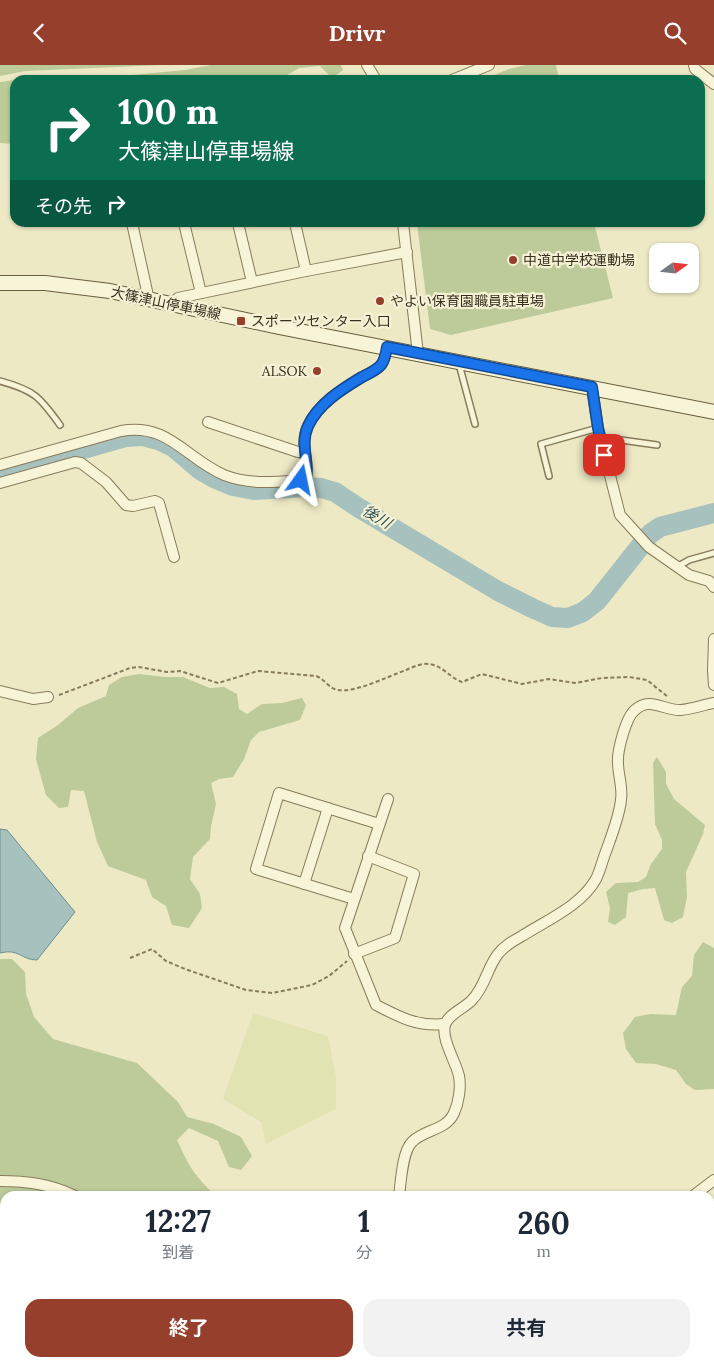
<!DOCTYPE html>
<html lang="ja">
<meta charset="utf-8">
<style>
body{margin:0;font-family:Lora,"Noto Sans JP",serif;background:#f2f2f3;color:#1f2937;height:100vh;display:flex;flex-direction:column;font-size:19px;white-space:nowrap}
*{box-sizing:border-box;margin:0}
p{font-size:16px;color:#747a83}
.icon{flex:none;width:28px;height:28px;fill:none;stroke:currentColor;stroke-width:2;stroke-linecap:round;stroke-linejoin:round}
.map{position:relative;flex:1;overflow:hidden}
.panel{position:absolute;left:0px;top:1126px;width:715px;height:176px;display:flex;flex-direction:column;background:#fff;border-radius:15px 15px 0 0;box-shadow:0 1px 4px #0004}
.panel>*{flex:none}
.hud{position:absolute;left:10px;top:10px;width:695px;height:152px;border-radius:15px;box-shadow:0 1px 4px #0004;background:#0b6e4f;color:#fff;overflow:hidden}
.needle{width:32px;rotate:75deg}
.tools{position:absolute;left:649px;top:178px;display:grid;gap:10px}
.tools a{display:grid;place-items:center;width:50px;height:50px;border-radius:10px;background:#fff;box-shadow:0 1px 4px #0004;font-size:25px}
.pin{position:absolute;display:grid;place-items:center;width:42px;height:42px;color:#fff;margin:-21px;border-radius:10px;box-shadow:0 2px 8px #0006}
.me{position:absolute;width:55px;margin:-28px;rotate:12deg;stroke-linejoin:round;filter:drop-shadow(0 0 4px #0008)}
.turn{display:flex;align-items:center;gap:18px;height:105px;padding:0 25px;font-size:22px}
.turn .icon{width:65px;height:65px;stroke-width:2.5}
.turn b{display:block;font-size:35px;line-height:42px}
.then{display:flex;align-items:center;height:48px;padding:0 25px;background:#0003;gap:10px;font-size:19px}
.eta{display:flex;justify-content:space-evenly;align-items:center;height:85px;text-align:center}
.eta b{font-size:30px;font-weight:700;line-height:35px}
.primary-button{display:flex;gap:10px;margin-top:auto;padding:10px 25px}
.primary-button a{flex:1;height:58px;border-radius:15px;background:#963f2c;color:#fff;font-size:20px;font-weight:700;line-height:58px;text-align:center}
.primary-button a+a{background:#f2f2f3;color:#1f2937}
header{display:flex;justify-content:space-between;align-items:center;height:65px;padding:0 25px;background:#963f2c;color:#fff;font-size:22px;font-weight:700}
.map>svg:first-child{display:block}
.farmland{fill:#e2e3b2}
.green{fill:#bccb99}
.water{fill:#a7c1be;stroke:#6d8f8d}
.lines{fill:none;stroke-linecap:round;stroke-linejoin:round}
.river{stroke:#a7c1be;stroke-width:20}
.lane-casing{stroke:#887b5b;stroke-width:8}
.street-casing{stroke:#887b5b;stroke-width:12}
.secondary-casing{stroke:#6a5c3e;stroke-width:16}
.path{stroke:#887b5b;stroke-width:2;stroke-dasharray:4 2.5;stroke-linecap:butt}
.lane{stroke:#f8f4d8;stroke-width:5}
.street{stroke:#f8f4d8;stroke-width:10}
.secondary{stroke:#f8f4d8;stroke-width:14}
.route-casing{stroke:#114b97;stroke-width:12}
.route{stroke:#1a73e8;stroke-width:9}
.poi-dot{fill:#963f2c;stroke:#f5f1d4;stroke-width:2}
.labels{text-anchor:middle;stroke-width:4.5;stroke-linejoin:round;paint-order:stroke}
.poi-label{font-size:14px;fill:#38301f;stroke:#f5f1d4;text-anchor:start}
.street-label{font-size:14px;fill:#38301f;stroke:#f5f1d4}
.water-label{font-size:15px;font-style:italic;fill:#2f5358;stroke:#f5f1d4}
</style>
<header><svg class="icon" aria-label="back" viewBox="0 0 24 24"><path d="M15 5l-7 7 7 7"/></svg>Drivr<svg class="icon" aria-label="search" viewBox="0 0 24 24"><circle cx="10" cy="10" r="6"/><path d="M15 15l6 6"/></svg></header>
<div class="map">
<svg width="714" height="1302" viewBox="0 0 714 1302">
<rect width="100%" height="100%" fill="#ede9c5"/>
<path class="farmland" d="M253,948L328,971L336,1012V1044L266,1079L261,1057L223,1034Z"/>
<g class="green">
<path d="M0,0H162L26,6L0,11Z"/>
<path d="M211,0H341L343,5L332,13L320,1L299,3L279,15H16L121,11L185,5Z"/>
<path d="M526,0H556L559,15H482L509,4Z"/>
<path d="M15,15V79L0,78V17Z"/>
<path d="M417,158H594L613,233L451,270L430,264Z"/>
<path d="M139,609L165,612H183L210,623L224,622L237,629L239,644L247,649L262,639L282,638L302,633L306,640L300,655L259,667L251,675L244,694L233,712L219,714L211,718L216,739L211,761L210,774L193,792L190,814L200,829L202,843L189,863L172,860L166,841L152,832L146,815L108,801L97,777L84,726L71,725L68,742L59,743L46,730L36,694L38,673L58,660L78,643L106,631L109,620L122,612Z"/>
<path d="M657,692L666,707V719L674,734L705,760L703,769L686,807L687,832L683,852L672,858L664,855L655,823L643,824L628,828L626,852L615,860L608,857L610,843L606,827L616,818L638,817L646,812L651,799L662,784V775L655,759L653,698Z"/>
<path d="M703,877L714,883V1024L695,1025L686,1019L676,1005L656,999L636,998L626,984L623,968L635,952L650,949L676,950L682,922L692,911L694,890Z"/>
<path d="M0,894H12L25,907L26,929L34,952L53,974L137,998L178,1037L187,1052L214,1059L241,1072L252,1091L241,1105L229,1102L218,1076L189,1063L177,1075C189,1102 195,1111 216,1131H5V1189L0,1193Z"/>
<path d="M0,1219L5,1226V1298H24L27,1302H0Z"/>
<path d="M97,1298H165V1302H100Z"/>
<path d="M196,1298H297L300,1302H192Z"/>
</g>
<path class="water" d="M0,764L7,765L75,847L37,895C21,895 19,883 0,888Z"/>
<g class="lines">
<path class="river" d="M0,408L126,372L143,371L158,375L173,382L200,405L214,413L233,421L254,425L307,422L321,423L335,427L359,443L498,526L532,543L552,552L568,553L583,547L597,536L650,469L660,462L714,448"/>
<g class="lane-casing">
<g id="lane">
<path d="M459,299L475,359"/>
<path d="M0,316C34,325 40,332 60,360"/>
<path d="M601,374L607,373L657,380"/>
<path d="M549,411L541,379L598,363"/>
<path d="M677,502L689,495L714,488"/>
</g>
</g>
<g class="street-casing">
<g id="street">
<path d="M367,0L376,15"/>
<path d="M694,0L695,4L714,19"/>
<path d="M452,15L489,0"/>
<path d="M132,158L147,226V233"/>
<path d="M184,158L201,228"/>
<path d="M238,158L252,217"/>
<path d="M295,158L306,206"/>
<path d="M403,158L418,289"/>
<path d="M171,239L178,233L306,206L407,187"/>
<path d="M592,323L598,363L620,450L649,482L689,510L709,516L714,522"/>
<path d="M208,357L298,387H304"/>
<path d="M0,400L121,366C168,357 186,394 224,410C249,420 275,417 301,415L307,413C309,394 299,380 308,361C318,339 342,324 362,312C368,309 377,305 381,300C385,295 386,288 387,282"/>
<path d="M0,418L75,397L81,398L106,417L126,440L133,441L155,436L159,438L174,492"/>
<path d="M714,574L713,606L714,620"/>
<path d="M0,626L33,634L48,632"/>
<path d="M388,734L345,863L376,940C399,952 418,962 445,959"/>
<path d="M304,819L328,743"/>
<path d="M354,834L256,804L279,728L379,759"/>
<path d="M354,889L395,873L414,809L368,791"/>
<path d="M0,1116C27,1116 50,1119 75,1131"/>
<path d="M399,1131C401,1117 402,1087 412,1077C424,1064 446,1066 454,1048C459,1037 461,1022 459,1011C456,997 441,974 445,960C448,949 465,943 472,935C485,922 487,903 498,889C504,881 513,876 522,871C547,855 581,841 596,814C600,806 602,797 605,789C611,772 619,753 621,735C623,722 618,710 618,698C617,686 626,652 635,645C650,631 664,646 681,645C692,644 703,640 714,638"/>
<path d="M693,1131L714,1115"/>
<path d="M400,1298L403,1302"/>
</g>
</g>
<g class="secondary-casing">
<path id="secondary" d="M0,218H45L110,226L279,262L714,347"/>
</g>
<g class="path">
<path d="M59,630L130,603L139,602L167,607L180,606L218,618L258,606L316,611C325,614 329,624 338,625C355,628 389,611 406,605C413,602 421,598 428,599C441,599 450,613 462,617L482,609L522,619L549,614L575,618L602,613L629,612L647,615L668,632"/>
<path d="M130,893L152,884L166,896L185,904L246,925L272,928L312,920L329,911L347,896"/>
<path d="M95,1299L96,1302"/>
<path d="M182,1302L187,1298"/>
</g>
<use href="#lane" class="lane"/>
<use href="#street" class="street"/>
<use href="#secondary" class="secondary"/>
</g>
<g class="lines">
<g class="route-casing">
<path id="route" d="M301,415L306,413C309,395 300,379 308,361C318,339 342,324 362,312C368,309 377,305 381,300C385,295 386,288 387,282L592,322L598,363L604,390"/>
</g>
<use href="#route" class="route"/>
</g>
<g class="poi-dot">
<circle cx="513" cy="195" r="5"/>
<circle cx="380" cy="236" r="5"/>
<rect x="236" y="251" width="10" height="10" rx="2.5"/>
<circle cx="317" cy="306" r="5"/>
</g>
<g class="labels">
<g class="poi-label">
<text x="523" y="200">中道中学校運動場</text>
<text x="390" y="241">やよい保育園職員駐車場</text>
<text x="251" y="261">スポーツセンター入口</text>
<text x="307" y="311" text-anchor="end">ALSOK</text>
</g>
<g class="street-label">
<text transform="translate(166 238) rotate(12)" y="5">大篠津山停車場線</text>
</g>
<g class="water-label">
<text transform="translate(377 452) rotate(31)" y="5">後川</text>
</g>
</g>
</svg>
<div class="tools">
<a><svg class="needle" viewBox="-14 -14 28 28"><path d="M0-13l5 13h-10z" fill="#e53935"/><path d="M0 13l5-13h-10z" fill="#747a83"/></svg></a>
</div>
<div class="pin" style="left:604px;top:390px;background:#d93025"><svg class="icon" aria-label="arrive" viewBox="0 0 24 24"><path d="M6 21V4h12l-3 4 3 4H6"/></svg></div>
<svg class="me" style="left:301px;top:415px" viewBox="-20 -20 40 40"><path d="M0-17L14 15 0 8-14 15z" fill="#1a73e8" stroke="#fff" stroke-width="4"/></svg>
<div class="hud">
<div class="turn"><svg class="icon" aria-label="right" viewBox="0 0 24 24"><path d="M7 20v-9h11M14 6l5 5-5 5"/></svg><div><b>100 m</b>大篠津山停車場線</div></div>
<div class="then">その先<svg class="icon" aria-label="right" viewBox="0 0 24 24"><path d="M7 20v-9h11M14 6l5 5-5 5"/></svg></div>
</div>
<section class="panel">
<div class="eta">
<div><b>12:27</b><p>到着</p></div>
<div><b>1</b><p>分</p></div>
<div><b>260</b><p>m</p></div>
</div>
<div class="primary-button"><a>終了</a><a>共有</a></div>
</section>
</div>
